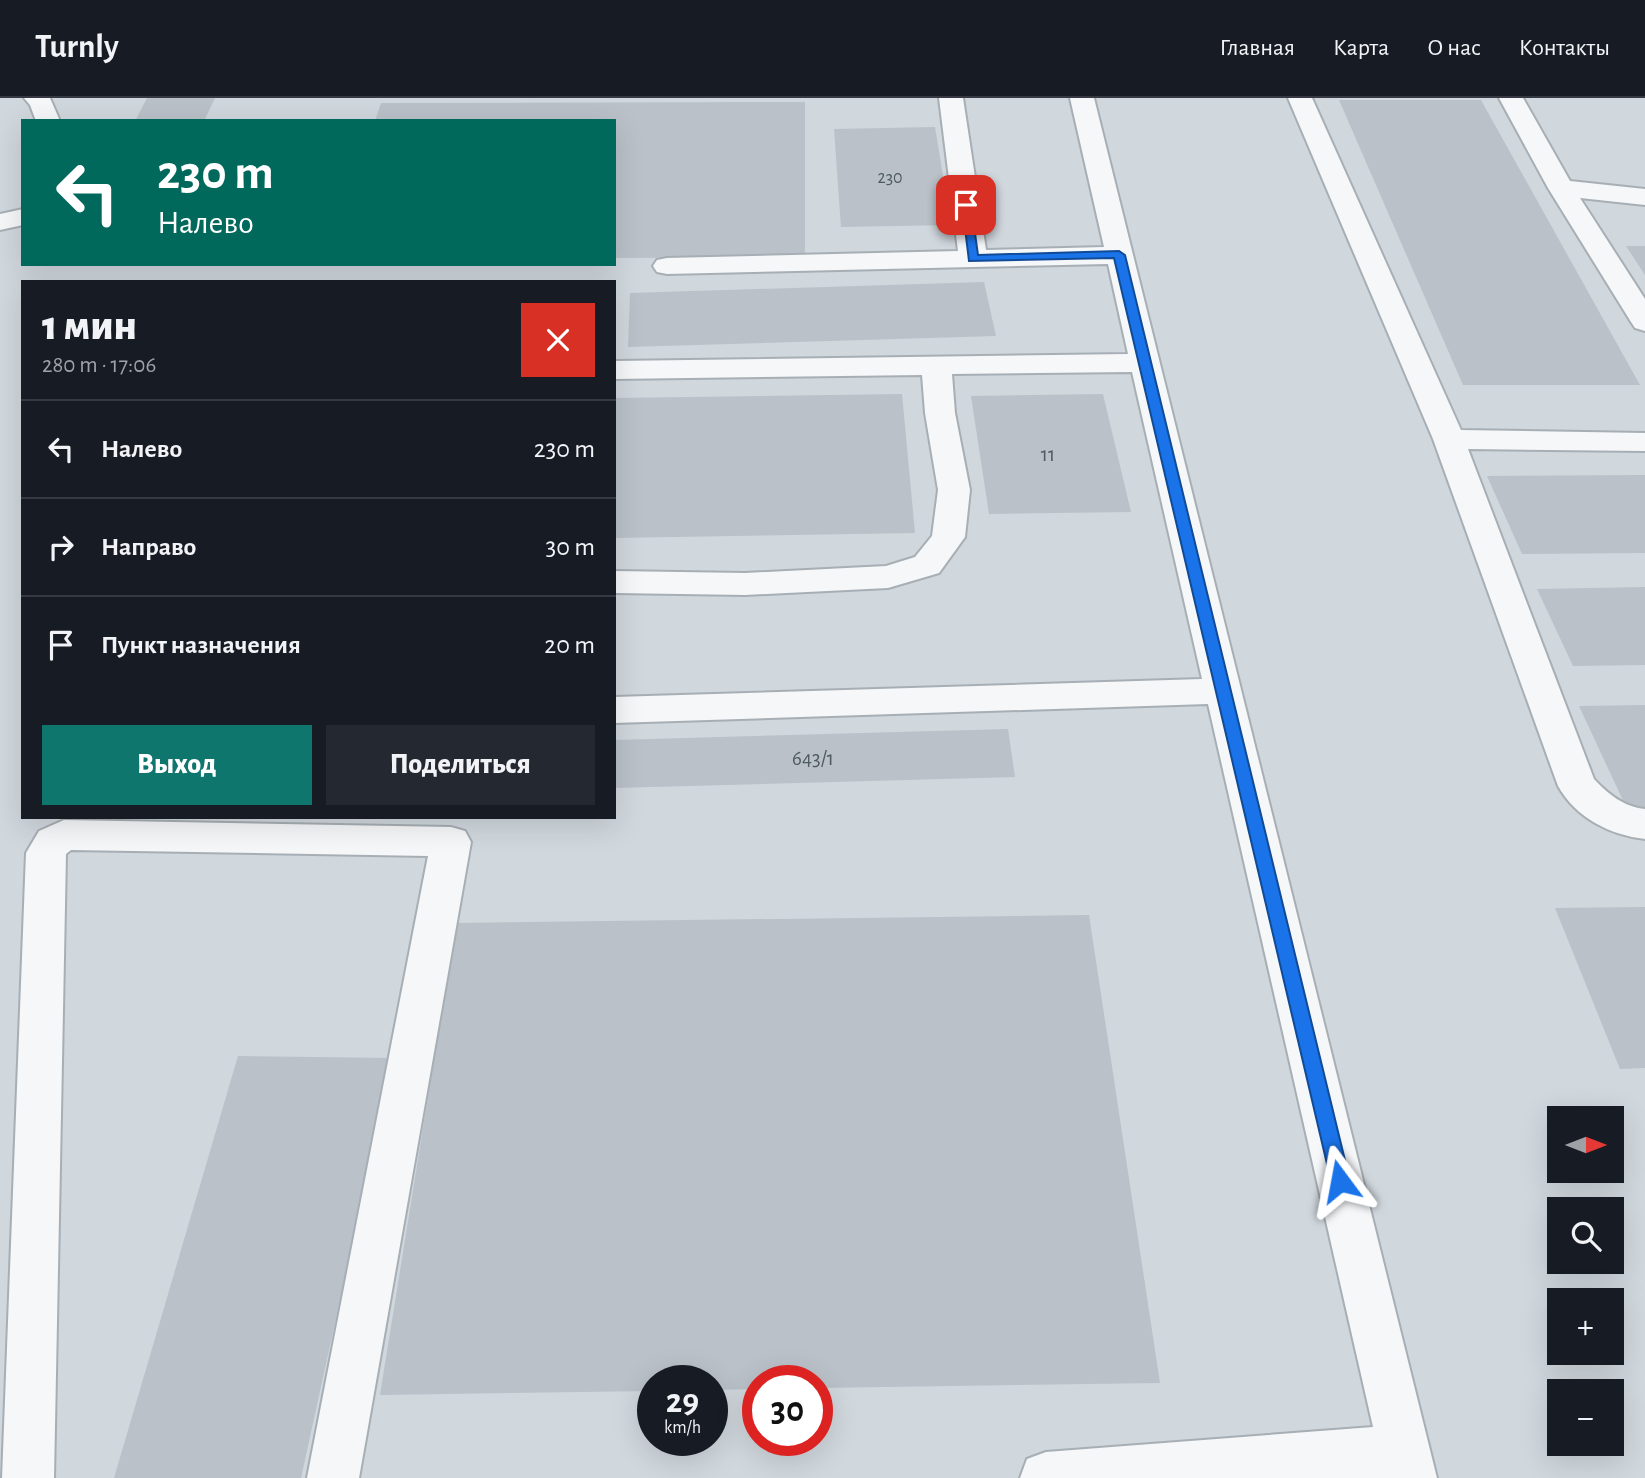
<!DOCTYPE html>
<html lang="ru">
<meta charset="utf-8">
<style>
body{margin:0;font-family:"Alegreya Sans",sans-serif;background:#242831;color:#f1f3f6;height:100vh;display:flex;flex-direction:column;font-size:26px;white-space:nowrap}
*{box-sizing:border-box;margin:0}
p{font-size:23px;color:#9ea1a6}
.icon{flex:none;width:38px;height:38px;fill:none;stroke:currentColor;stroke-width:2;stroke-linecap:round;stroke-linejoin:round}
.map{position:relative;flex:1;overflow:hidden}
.panel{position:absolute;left:21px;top:182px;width:595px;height:539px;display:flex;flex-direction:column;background:#171b24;border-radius:0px;box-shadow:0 7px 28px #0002}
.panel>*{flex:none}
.top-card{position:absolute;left:21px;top:21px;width:595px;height:147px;border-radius:0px;box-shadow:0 7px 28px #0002;background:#00695c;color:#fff;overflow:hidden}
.needle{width:46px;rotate:90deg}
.tools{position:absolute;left:1547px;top:1008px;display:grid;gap:14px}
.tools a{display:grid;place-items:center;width:77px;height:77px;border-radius:0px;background:#171b24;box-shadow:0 7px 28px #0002;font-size:35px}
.speed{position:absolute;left:637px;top:1267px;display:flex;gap:14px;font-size:35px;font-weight:700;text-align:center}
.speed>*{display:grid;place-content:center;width:91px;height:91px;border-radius:50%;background:#171b24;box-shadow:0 7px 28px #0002;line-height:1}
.speed small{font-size:18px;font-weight:400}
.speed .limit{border:10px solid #d22;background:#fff;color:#111}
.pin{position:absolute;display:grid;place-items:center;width:60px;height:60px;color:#fff;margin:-30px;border-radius:14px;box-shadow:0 4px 10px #0006}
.me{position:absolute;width:77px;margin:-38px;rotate:347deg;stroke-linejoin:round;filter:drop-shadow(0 0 5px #0008)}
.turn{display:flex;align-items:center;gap:24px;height:147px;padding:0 21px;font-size:32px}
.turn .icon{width:91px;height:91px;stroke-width:2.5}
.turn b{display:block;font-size:49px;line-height:60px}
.round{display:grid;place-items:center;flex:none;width:74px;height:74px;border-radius:0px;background:#242831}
.headline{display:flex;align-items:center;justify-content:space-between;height:119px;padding:0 21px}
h1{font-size:42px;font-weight:800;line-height:52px}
.primary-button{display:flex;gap:14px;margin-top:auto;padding:14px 21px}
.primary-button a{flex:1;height:80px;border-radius:0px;background:#0f766e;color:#fff;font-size:28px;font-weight:800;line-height:80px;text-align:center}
.primary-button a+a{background:#242831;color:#f1f3f6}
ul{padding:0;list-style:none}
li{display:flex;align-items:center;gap:21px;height:98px;padding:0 21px;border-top:2px solid #363941}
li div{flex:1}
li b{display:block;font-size:26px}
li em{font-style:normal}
header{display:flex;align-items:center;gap:42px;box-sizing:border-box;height:98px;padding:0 35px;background:#171b24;border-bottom:2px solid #363941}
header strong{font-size:33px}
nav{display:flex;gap:38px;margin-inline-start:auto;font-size:24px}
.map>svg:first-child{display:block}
.built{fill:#d0d7dd;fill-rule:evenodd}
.building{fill:#bac1c8}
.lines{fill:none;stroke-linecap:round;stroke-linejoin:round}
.minor-casing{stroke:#a7afb5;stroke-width:4}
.minor{fill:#f5f7f9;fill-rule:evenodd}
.route{fill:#1a73e8;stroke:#114b97;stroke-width:2}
.labels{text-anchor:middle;stroke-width:6;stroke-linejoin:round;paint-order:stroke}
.far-number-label{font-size:18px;fill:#4e5a64}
.number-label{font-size:21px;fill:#4e5a64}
</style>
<header>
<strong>Turnly</strong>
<nav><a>Главная</a><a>Карта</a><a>О нас</a><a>Контакты</a></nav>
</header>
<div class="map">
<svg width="1645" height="1380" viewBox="0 0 1645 1380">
<rect width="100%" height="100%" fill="#e2e7eb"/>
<path class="built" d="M0,0H1645V1380H0ZM23,23H614V166H23ZM23,184H614V719H23ZM1559,1020H1612V1073H1559ZM1559,1111H1612V1164H1559ZM1559,1202H1612V1255H1559ZM653,1283H712V1342H653ZM758,1283H817V1342H758ZM1559,1293H1612V1346H1559Z"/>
<g class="building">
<path d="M147,0H215L204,23H135Z"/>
<path d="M1339,2H1481L1640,287H1463Z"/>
<path d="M805,4V159L614,160V23H375L381,5Z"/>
<path d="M935,29L951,127L841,129L834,31Z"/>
<path d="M1626,148H1645V177Z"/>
<path d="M984,184L996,238L628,249L630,195Z"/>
<path d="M902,296L915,435L614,440V300Z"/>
<path d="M1103,296L1131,414L989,416L971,298Z"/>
<path d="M1645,377V455L1522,456L1487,378Z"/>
<path d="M1645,489V567L1573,568L1537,491Z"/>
<path d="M1645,607V711H1627L1579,608Z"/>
<path d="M1008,631L1015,679L614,690V642Z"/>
<path d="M1645,809V970L1620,971L1555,810Z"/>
<path d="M1089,817L1160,1285L817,1290V1283H758V1291L712,1292V1283H653V1293L380,1297L456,825Z"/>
<path d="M238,958L393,960L301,1380H114Z"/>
</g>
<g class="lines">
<g class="minor-casing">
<g id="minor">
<path d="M24,0H50L60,23H36L30,7Z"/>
<path d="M939,0H963L986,152L1104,149L1070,0H1094L1437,1380H1020L1027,1361L1046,1354L1373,1329L1208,606L614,625V599L1202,581L1132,274L952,276L955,315L970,392L965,439L939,475L888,490L745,497L614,495V473L745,475L886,468L915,459L932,438L938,392L925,315L922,277L614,281V263L1128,256L1108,166L667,176L657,174L653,168L657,162L667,160L958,153Z"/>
<path d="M1288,0H1312L1461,332L1645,335V353L1468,351L1594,681C1608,696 1624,709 1645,711V741C1610,737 1576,720 1558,688L1433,341Z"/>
<path d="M1499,0H1523L1570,83L1645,91V107L1580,100L1645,201V233L1635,230L1631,224L1548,90Z"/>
<path d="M23,111V127L0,132V116Z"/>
<path d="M64,722L451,729L465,733L471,744L359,1380H307L428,758L71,752L66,756L54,1380H2L26,755L39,733Z"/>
</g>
</g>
<use href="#minor" class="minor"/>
</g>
<path class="route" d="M962,105L971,107L978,157L1119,153L1125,157L1350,1083L1347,1089L1340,1092L1334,1089L1331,1083L1114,160L969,163Z"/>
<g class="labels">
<g class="far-number-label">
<text x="890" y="85">230</text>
</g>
<g class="number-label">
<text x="1048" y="363">11</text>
<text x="813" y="667">643/1</text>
</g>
</g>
</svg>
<div class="tools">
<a><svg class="needle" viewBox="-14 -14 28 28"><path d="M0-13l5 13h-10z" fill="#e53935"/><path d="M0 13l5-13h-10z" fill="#9ea1a6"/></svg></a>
<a><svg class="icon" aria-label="search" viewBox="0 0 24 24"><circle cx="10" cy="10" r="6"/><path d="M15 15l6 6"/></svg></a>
<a>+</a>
<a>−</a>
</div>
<div class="speed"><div>29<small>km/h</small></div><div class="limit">30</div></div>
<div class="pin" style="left:966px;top:107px;background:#d93025"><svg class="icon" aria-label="arrive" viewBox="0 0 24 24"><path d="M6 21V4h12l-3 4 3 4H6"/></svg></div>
<svg class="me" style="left:1340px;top:1083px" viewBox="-20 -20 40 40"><path d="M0-17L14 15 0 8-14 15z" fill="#1a73e8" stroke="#fff" stroke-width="4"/></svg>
<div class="top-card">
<div class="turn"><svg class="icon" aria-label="left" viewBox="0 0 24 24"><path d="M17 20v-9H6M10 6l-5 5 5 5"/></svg><div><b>230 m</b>Налево</div></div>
</div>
<section class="panel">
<div class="headline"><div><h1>1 мин</h1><p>280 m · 17:06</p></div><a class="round" style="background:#d93025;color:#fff"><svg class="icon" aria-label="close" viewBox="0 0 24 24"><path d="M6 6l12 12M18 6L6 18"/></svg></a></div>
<ul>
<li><svg class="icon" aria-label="left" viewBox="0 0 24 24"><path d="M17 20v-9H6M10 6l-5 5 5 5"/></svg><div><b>Налево</b></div><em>230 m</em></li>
<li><svg class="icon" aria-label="right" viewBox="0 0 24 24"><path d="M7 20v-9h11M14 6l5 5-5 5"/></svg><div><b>Направо</b></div><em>30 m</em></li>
<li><svg class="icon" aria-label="arrive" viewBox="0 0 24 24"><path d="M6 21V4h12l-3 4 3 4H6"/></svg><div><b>Пункт назначения</b></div><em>20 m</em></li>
</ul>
<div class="primary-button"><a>Выход</a><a>Поделиться</a></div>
</section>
</div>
